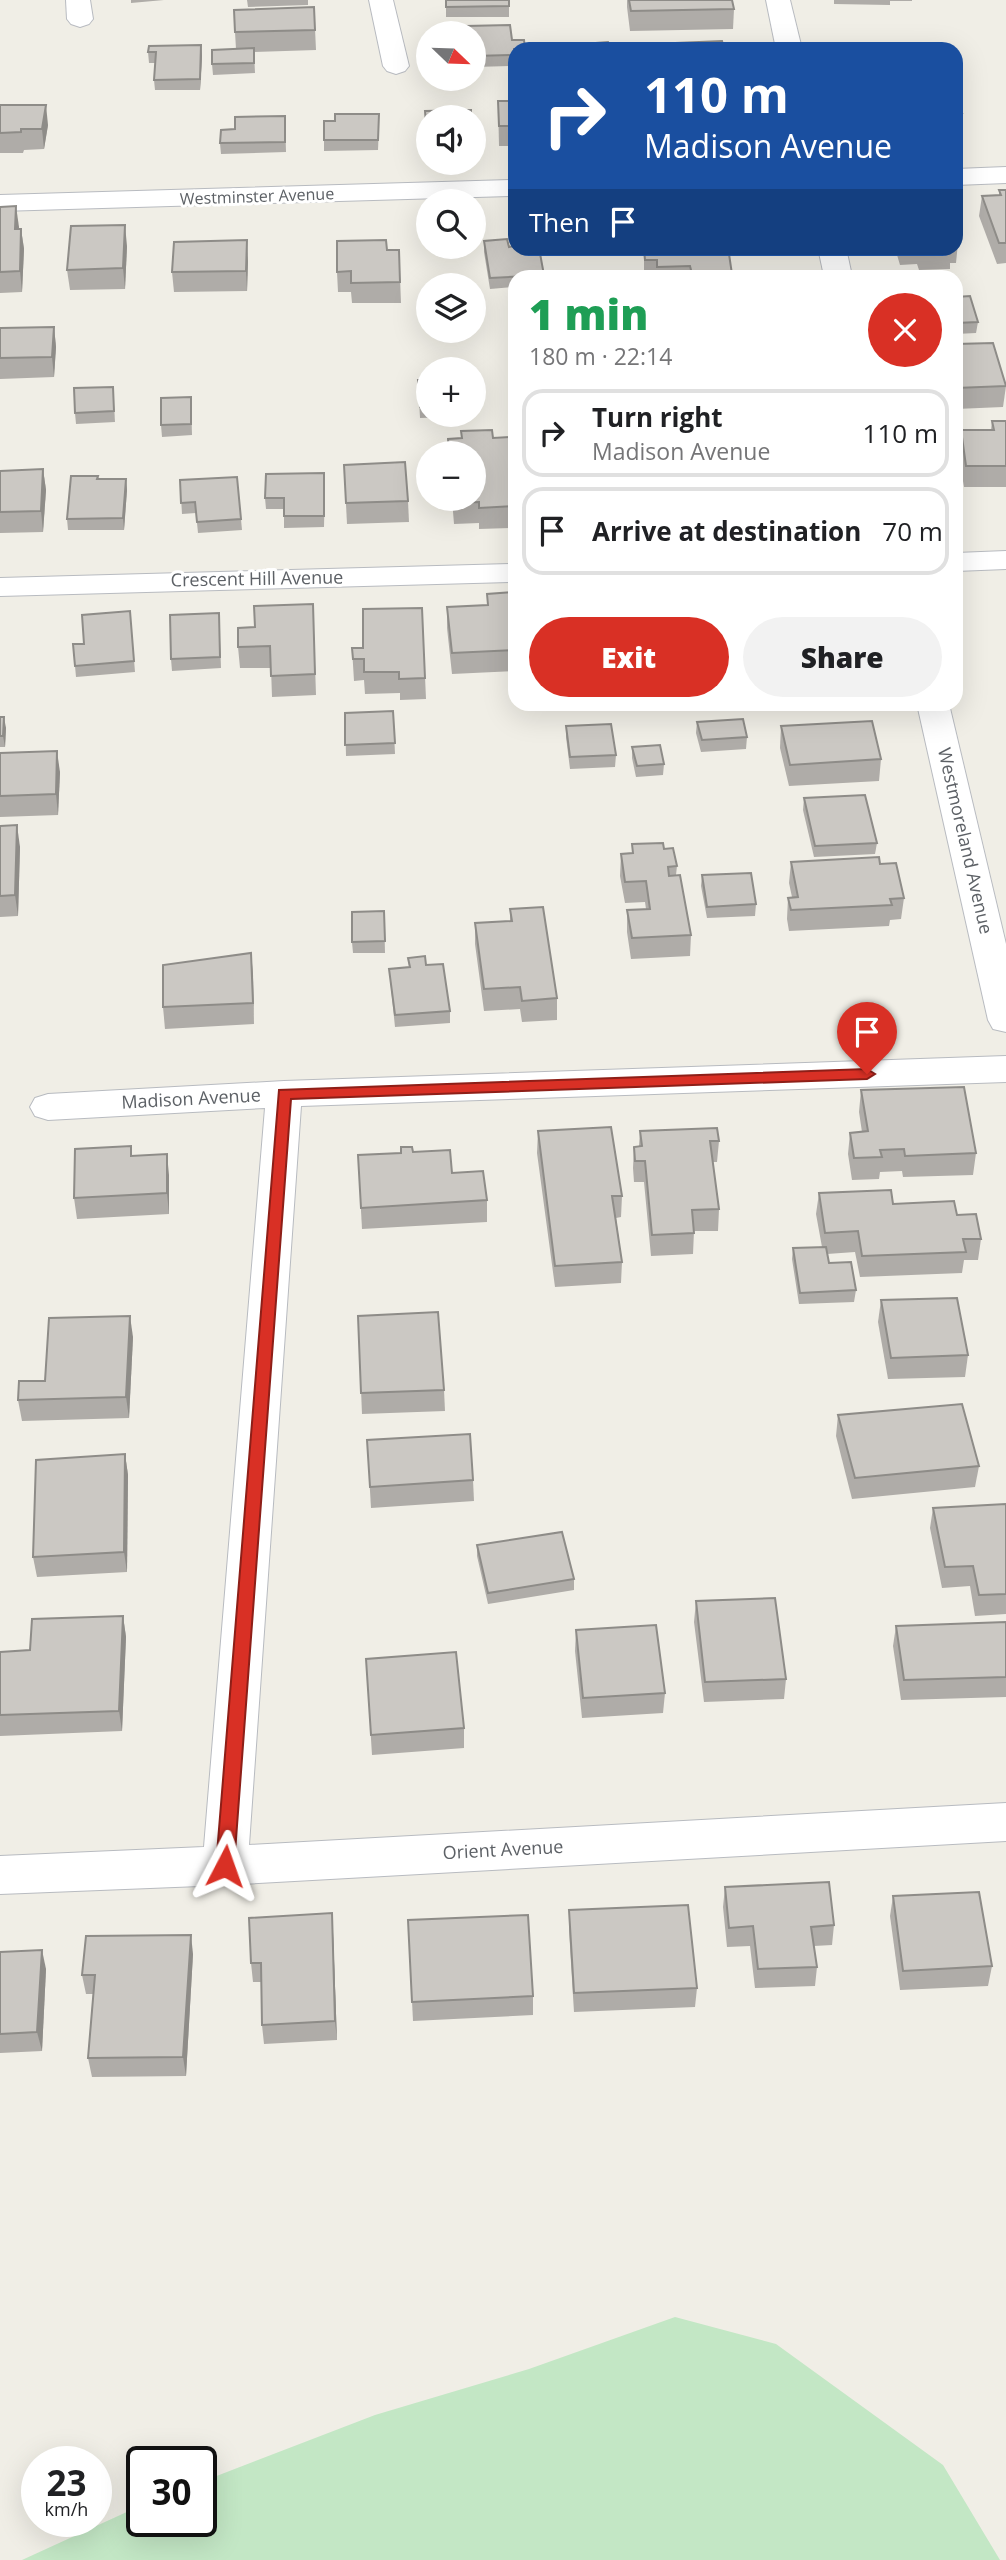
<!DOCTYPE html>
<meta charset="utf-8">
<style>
body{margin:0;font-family:"Open Sans",sans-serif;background:#f2f2f2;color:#202124;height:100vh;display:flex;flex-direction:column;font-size:26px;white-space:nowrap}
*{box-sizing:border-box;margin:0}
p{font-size:23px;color:#757577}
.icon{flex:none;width:38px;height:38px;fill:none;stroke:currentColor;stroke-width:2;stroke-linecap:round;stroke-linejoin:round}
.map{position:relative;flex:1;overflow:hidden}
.details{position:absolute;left:508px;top:270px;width:455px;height:441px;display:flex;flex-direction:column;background:#fff;border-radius:21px;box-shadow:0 7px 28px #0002}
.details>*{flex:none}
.top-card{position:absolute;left:508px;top:42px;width:455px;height:214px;border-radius:21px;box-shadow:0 7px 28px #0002;background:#1a4fa0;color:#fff;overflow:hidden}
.needle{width:46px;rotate:113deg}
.tools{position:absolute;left:416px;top:21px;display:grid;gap:14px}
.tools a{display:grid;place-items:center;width:70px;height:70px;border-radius:50%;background:#fff;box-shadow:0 7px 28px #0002;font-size:35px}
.speed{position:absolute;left:21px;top:2446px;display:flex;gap:14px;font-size:35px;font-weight:700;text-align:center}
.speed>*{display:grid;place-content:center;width:91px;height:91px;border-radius:50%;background:#fff;box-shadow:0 7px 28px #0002;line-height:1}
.speed small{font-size:18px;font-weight:400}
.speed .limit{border:4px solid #111;border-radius:10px;background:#fff;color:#111}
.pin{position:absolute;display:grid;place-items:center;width:60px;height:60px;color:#fff;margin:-72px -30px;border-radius:50% 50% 50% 0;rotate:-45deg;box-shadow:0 0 7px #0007}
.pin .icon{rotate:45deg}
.me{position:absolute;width:77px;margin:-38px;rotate:4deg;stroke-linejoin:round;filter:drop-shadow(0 0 5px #0008)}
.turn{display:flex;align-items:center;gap:24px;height:147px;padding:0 21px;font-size:32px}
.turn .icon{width:91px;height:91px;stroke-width:2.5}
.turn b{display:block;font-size:49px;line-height:60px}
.then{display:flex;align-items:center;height:66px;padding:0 21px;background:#0003;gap:14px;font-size:26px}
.round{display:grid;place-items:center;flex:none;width:74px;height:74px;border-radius:37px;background:#f2f2f2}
.head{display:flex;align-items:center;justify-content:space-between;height:119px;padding:0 21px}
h1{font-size:42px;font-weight:800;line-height:52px;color:#1e9e55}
.primary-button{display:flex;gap:14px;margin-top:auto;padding:14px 21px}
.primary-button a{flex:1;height:80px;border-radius:42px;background:#d93025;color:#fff;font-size:28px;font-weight:800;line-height:80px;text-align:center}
.primary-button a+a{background:#f2f2f2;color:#202124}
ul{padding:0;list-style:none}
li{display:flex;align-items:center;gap:21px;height:88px;margin:0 14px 10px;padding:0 7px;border:4px solid #e0e0e0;border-radius:21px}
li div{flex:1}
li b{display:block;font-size:26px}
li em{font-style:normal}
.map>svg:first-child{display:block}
.green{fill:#c3e7c5}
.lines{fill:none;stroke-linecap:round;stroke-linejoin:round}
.street-casing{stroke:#b8bbc0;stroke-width:2}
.street{fill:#fff;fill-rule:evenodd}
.wall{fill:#afaca8}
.shaded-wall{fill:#8e8c88}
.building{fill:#cbc8c3;stroke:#8e8c88;stroke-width:2}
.route{fill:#d93025;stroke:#8d1f18;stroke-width:2}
.labels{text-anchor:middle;stroke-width:6;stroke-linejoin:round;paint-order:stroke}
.far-street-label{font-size:16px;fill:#5d6166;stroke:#fff}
.street-label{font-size:18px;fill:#5d6166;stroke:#fff}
</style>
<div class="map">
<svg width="1006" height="2560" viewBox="0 0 1006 2560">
<rect width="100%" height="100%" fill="#f0eee6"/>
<path class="green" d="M675,2317L776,2344L943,2465L1000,2560H22L142,2505V2522H201V2482L375,2415L529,2369Z"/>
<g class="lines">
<g class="street-casing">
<g id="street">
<path d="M66,0H90L93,19L89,24L80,27L71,24L67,19Z"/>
<path d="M369,0H393L409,66L405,71L396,74L387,71L383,66Z"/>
<path d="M766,0H790L802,49H776Z"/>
<path d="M1006,167V183L956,185V169Z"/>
<path d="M514,180V196L0,211V195Z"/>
<path d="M818,248H846L852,276H824Z"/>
<path d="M1006,551V569L956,571V553Z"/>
<path d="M514,564V582L0,596V578Z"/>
<path d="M917,704H949L1006,944V1032L993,1029L988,1020Z"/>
<path d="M1006,1056V1082L301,1106L249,1845L1006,1803V1841L225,1885L0,1894V1856L204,1847L265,1108L48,1120L35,1116L30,1107L35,1098L48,1094L284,1081Z"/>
</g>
</g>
<use href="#street" class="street"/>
</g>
<g class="wall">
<path d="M131,0H164L131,3Z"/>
<path d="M247,0H308V5L248,7Z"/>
<rect x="446" y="0" width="63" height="17"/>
<path d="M627,0H732L734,9L733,29L630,31L627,7Z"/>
<path d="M834,0H912V1H890V5L834,4Z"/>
<path d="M314,7L316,50L254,52L255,73L213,75L212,64L236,49L235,32Z"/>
<path d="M466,26L512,40L514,49V66L474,67V33H466Z"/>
<path d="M201,45L202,56L200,90H155L154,80L155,63H149L148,52Z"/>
<path d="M956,98L962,113L960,133H956Z"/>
<path d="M498,101H514V146H499Z"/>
<path d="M0,105L48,125L44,149L24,150L23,153H0Z"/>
<path d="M425,111L429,117V148H427Z"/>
<path d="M285,116L286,152L221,154L220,143L235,129Z"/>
<path d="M379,125L378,150L324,151V140Z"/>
<path d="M999,190H1006V263L997,264L979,216L982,196L999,195Z"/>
<path d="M0,207L19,229H21L24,249L22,292L0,293Z"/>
<path d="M956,234L958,243L956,263H950V269L919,270L917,264L900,265L895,248H956Z"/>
<path d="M484,241L509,247L539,248L544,276H514V287L490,289L484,252Z"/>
<path d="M127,246L125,289L70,290L67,270Z"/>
<path d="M654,248H713L714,255L732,274L731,276H644V250L654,249Z"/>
<path d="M387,250H399L401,303H352L351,292H338L337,272Z"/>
<path d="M248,261L247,291L174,292L172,272Z"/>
<path d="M956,297L978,322L976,333L956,334Z"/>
<path d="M54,327L56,347L54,377L0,379V328Z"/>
<path d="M956,344L1006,386L1003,407L956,409Z"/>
<path d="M418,380H429V415H474V396L476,416L420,418Z"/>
<path d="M113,387L115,422L76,424L75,413Z"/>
<path d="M191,397L192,435L162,437L161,425Z"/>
<path d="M992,421H1006V487H964L958,451L961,430H991Z"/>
<path d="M461,431L493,438L514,471V528L479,529V523L454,524L452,499H474V453H448V439L461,438Z"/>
<path d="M344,465L408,501L409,522L347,524Z"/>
<path d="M43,469L46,490L43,532L0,533V471Z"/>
<path d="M98,476L99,479H126L127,490L124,530H68L67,519Z"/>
<path d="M237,477L242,530L198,533L196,513L182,514L180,480Z"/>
<path d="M325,484L324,527L284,528V509H266L265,498Z"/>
<path d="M514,592V671L452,674L447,628V607L487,605V594Z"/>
<path d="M313,604L316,695L272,697L271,668H240L238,647L255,627Z"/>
<path d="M422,608L426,699L400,700V693L365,694L364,680L354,681L352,648H363Z"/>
<path d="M130,611L135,672L76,677L73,644H84Z"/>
<path d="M219,613L221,668L172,671L171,659Z"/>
<path d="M611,704H655V707H612Z"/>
<path d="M393,711L395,754L346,756L345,713Z"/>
<path d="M0,717L6,728L5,747H0Z"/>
<path d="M697,722L747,737L746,749L701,752L696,733Z"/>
<path d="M566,726L616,755L615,767L570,769L566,737Z"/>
<path d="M781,726L881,759L879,781L789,786L780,748Z"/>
<path d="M632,747L664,764L663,775L636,777L632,758Z"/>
<path d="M0,753L60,772L58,815L0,817Z"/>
<path d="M804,798L877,843L875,854L814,857L803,810Z"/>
<path d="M0,826L20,847L18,916L0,917Z"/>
<path d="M632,844L664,849L677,866L676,875L691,935L690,956L631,959L627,932V910L646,909L645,902L625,903L620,876L621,854H632Z"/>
<path d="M791,862L880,864L904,898L901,919L890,920L889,926L789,931L787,919L788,898L792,897L789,883Z"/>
<path d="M702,875L756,904L755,916L707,918L701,886Z"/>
<path d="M510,909L557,998V1020L522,1022L520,1009L484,1011L475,944V923L510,921Z"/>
<path d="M384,911L385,953H353L352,942Z"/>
<path d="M251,953L254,1024L165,1029L163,1007Z"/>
<path d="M408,958L426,965L450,1011V1023L395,1027L389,969L409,967Z"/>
<path d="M861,1090L976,1153L973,1175L903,1177L902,1171L880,1172L879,1179L852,1180L848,1154L850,1133L862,1132L859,1112Z"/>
<path d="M538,1131L622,1196L621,1217L616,1218L622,1262L621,1283L555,1287L537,1153Z"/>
<path d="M640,1131L719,1141L717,1162H713L719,1209L718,1231H694L693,1254L651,1256L644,1182H634L633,1168L634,1147L639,1146Z"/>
<path d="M131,1146L132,1156L169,1175V1214L77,1219L74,1198Z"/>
<path d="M413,1152L452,1173L487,1200V1222L362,1229L358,1155Z"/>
<path d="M819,1193L893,1204L957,1215L981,1239L978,1260H964L962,1273L860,1277L855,1252L827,1254L829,1263L856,1290L854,1302L799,1304L792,1259L793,1248L822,1247L816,1214Z"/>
<path d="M881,1300L968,1355L965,1377L888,1379L878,1322Z"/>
<path d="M358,1316L444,1390L445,1411L362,1414Z"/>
<path d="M133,1337L129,1418L22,1421L18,1400L45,1381Z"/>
<path d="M838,1415L979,1466L975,1487L852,1499L836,1436Z"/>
<path d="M367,1440L473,1480L474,1501L371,1508Z"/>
<path d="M125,1454L128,1475L127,1572L37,1577L33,1557Z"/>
<path d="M1006,1504V1614L975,1616L970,1586L942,1588L930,1528L933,1508Z"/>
<path d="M477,1545L574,1579V1590L488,1604L477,1556Z"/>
<path d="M696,1601L786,1679L784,1699L704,1702L694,1622Z"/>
<path d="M123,1616L126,1637L122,1731L0,1736V1652L30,1650Z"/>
<path d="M1006,1622V1697L901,1700L893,1646L896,1626Z"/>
<path d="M576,1630L665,1693L663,1713L582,1718L575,1651Z"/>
<path d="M366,1659L464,1728V1748L372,1755Z"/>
<path d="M725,1887L834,1925L832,1945L814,1946L817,1967L815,1986L755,1988L750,1946L727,1947L723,1907Z"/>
<path d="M893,1896L992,1966L988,1986L900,1990L890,1916Z"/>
<path d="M569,1910L697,1988L695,2007L574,2012L569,1930Z"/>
<path d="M408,1920L533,1996V2015L413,2021Z"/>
<path d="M333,1933L337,2040L264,2044L262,2025L261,1982H253L251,1963Z"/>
<path d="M0,1952L46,1969L42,2051L0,2053Z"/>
<path d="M193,1954L186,2076L92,2077L88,2058L93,1994H86L82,1975Z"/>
</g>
<g class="shaded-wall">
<path d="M201,45L202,56L200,90V79Z"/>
<path d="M46,105L48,125L44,149L42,129Z"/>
<path d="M16,206L19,227L18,249L15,229Z"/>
<path d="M125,225L127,246L125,289L123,268Z"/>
<path d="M21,229L24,249L22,292L20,271Z"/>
<path d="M247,240L248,261L247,291L246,271Z"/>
<path d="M54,327L56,347L54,377L52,357Z"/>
<path d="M43,469L46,490L43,532L41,511Z"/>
<path d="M126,479L127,490L124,530L123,518Z"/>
<path d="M4,717L6,728L5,747L3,736Z"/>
<path d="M57,751L60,772L58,815L56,794Z"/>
<path d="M17,825L20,847L18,916L15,895Z"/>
<path d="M251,953L253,974L254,1024L253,1003Z"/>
<path d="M167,1154L169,1175V1214L167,1193Z"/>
<path d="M130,1316L133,1337L129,1418L126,1397Z"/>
<path d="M125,1454L128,1475L127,1572L124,1552Z"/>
<path d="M123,1616L126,1637L122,1731L119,1711Z"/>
<path d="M332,1913L333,1933L337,2040L335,2021Z"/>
<path d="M191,1935L193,1954L186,2076L183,2057Z"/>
<path d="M42,1950L46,1969L42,2051L37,2032Z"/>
</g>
<g class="building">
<path d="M446,0H509V6L446,7Z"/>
<path d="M629,0H732L734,9L631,11Z"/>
<path d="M314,7L315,30L235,32L234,10Z"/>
<path d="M510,25L512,40H524L525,49H514V55L474,56V33H466V26Z"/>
<path d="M722,41L723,45L731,44L733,49H655L653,44Z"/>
<path d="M608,42L610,49H571L570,45Z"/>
<path d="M201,45L200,79L154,80L156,52H148L149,46Z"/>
<path d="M254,48V63L212,64V50Z"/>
<path d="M956,98L962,113H956Z"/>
<path d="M498,101H514V126H499Z"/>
<path d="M0,105H46L42,129H21V132L0,133Z"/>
<path d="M471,110V117H429V137H427L425,111Z"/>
<path d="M335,114H379L378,140H324V121H335Z"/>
<path d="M285,116V142L220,143L221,130L235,129V117Z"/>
<path d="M999,190H1006V243H999L982,196L1001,195Z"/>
<path d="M16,206L15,229H21L20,271L0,272V207Z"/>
<path d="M125,225L123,268L67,270L71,226Z"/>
<path d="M507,239L509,247L514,246V248H539L544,275L490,278L484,241Z"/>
<path d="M247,240L246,271L172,272L174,242Z"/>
<path d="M386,240L387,250H399L400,282L351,283V271L337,272V241Z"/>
<path d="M657,248H713L714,255L729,254L732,274H692L690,266L657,267V260H645L644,250Z"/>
<path d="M970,296L978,322L956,323V297Z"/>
<path d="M54,327L52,357L0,358V328Z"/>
<path d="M993,343L1006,386L956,388V344Z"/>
<path d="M418,380H429V407H420Z"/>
<path d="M113,387L114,411L75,413L74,388Z"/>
<path d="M191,397V424L161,425V398Z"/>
<path d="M992,421H1006V466H966L961,430H994Z"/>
<path d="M492,430L493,438L511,437L514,471V506L479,508V502L454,503L453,499H474V453H449L448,439L462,438L461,431Z"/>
<path d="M405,462L408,501L346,503L344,465Z"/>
<path d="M43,469L41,511L0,512V471Z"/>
<path d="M324,473V516H284V498H265L266,474Z"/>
<path d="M71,476H98L97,479H126L123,518L67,519Z"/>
<path d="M237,477L241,519L197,522L195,502L181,503L180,480Z"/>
<path d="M514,592V650L452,653L447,607L488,605L487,594Z"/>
<path d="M313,604L315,674L271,676L270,646L238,647V628L255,627L254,606Z"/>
<path d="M422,608L425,678L399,679V672H364V659H353L352,648H363V609Z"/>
<path d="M130,611L134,661L75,666L73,644H84L82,615Z"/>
<path d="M219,613L220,657L171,659L170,615Z"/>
<path d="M393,711L395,743L345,745V713Z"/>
<path d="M0,717H4L3,736H0Z"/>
<path d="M743,719L747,737L702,740L697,722Z"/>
<path d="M872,721L881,759L790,765L781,726Z"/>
<path d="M611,724L616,755L570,757L566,726Z"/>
<path d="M660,745L664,764L637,766L632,747Z"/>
<path d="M57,751L56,794L0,796V753Z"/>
<path d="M865,795L877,843L815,846L804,798Z"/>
<path d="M17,825L15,895L0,896V826Z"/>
<path d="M663,843L664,849L673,848L677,866L668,867L669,876L680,875L691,935L632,938L627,910L650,909L646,881L625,882L621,854L633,853L632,844Z"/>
<path d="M879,857L880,864L896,863L904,898L890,899L892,905L791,910L788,898L798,897L791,862Z"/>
<path d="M751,873L756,904L707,907L702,875Z"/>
<path d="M543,907L557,998L522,1001L520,987L484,989L475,923L512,921L510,909Z"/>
<path d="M384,911L385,941L352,942V912Z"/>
<path d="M251,953L253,1003L163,1007V965Z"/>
<path d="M425,956L426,965L443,964L450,1011L395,1015L389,969L410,967L408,958Z"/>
<path d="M964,1087L976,1153L905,1156L904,1149L880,1150L882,1157L854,1158L850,1133L868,1131L861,1090Z"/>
<path d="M611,1127L622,1196H612L622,1262L555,1266L538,1131Z"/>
<path d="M717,1128L719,1141H710L719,1209L692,1210L694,1233L652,1235L645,1161H635L634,1147L642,1146L640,1131Z"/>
<path d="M131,1146V1156L167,1154V1193L74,1198L75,1149Z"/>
<path d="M401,1147H412L413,1152L450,1150L452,1173L483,1171L487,1200L361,1208L358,1155L401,1153Z"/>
<path d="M891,1190L893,1204L954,1201L957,1215L976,1214L981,1239H963L966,1252L862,1256L858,1231L825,1233L819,1193Z"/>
<path d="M826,1247L829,1263L851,1262L856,1290L800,1293L793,1248Z"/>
<path d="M957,1298L968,1355L891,1358L881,1300Z"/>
<path d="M438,1312L444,1390L361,1393L358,1316Z"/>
<path d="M130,1316L126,1397L18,1400L19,1381H45L49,1318Z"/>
<path d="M962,1404L979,1466L855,1478L838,1415Z"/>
<path d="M470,1434L473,1480L370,1487L367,1440Z"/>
<path d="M125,1454L124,1552L33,1557L36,1460Z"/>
<path d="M1006,1504V1594L979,1595L973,1566L945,1567L933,1508Z"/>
<path d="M562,1532L574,1579L488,1593L477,1545Z"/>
<path d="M775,1598L786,1679L705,1682L696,1601Z"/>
<path d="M123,1616L119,1711L0,1715V1652L30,1650L32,1619Z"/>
<path d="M1006,1622V1677L904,1680L896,1626Z"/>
<path d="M656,1625L665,1693L583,1698L576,1630Z"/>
<path d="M456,1652L464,1728L371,1735L366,1659Z"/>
<path d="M829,1882L834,1925L811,1927L817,1967L758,1969L753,1926L729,1928L725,1887Z"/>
<path d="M979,1892L992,1966L903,1971L893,1896Z"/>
<path d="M688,1905L697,1988L574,1993L569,1910Z"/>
<path d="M332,1913L335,2021L262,2025L261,1963H251L249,1918Z"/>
<path d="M528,1915L533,1996L412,2002L408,1920Z"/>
<path d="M191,1935L183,2057L88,2058L95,1975H82L86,1936Z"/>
<path d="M42,1950L37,2032L0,2034V1952Z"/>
</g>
<path class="route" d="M867,1069L875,1074L867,1079L291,1099L234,1866L232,1871L225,1874L219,1871L216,1866L279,1090Z"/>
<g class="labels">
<g class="far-street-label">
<text transform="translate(257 196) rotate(-2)" y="6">Westminster Avenue</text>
</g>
<g class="street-label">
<text transform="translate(257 579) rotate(-1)" y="6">Crescent Hill Avenue</text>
<text transform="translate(965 841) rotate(77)" y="6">Westmoreland Avenue</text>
<text transform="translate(191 1099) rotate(-3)" y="6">Madison Avenue</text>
<text transform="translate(503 1850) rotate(-3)" y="6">Orient Avenue</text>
</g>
</g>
</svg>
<div class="tools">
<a><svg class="needle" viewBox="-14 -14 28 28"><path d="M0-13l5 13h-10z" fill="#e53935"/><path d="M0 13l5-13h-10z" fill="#757577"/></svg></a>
<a><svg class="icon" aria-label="sound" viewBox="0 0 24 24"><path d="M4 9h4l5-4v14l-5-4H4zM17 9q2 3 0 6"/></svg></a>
<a><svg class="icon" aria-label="search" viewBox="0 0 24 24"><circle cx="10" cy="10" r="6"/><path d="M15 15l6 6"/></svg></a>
<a><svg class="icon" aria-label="layers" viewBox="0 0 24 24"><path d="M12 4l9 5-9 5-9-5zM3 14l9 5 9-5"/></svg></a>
<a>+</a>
<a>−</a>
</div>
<div class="speed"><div>23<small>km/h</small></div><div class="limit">30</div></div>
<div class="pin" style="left:867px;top:1074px;background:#d93025"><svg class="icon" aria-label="arrive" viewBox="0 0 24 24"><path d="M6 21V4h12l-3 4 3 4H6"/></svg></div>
<svg class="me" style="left:225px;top:1866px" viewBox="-20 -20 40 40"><path d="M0-17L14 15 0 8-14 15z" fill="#d93025" stroke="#fff" stroke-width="4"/></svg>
<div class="top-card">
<div class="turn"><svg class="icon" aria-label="right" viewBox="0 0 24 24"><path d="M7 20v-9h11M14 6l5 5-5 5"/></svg><div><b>110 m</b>Madison Avenue</div></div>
<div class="then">Then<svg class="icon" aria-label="arrive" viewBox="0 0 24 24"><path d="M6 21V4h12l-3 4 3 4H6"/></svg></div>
</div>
<section class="details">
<div class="head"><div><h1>1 min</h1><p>180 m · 22:14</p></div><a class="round" style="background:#d93025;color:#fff"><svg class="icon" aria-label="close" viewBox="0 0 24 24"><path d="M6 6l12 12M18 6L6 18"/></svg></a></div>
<ul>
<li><svg class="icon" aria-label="right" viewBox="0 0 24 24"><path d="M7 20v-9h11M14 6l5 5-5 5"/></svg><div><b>Turn right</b><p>Madison Avenue</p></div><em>110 m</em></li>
<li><svg class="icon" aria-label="arrive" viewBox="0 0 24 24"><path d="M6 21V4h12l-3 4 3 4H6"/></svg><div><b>Arrive at destination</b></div><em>70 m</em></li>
</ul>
<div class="primary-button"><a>Exit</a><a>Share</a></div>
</section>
</div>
